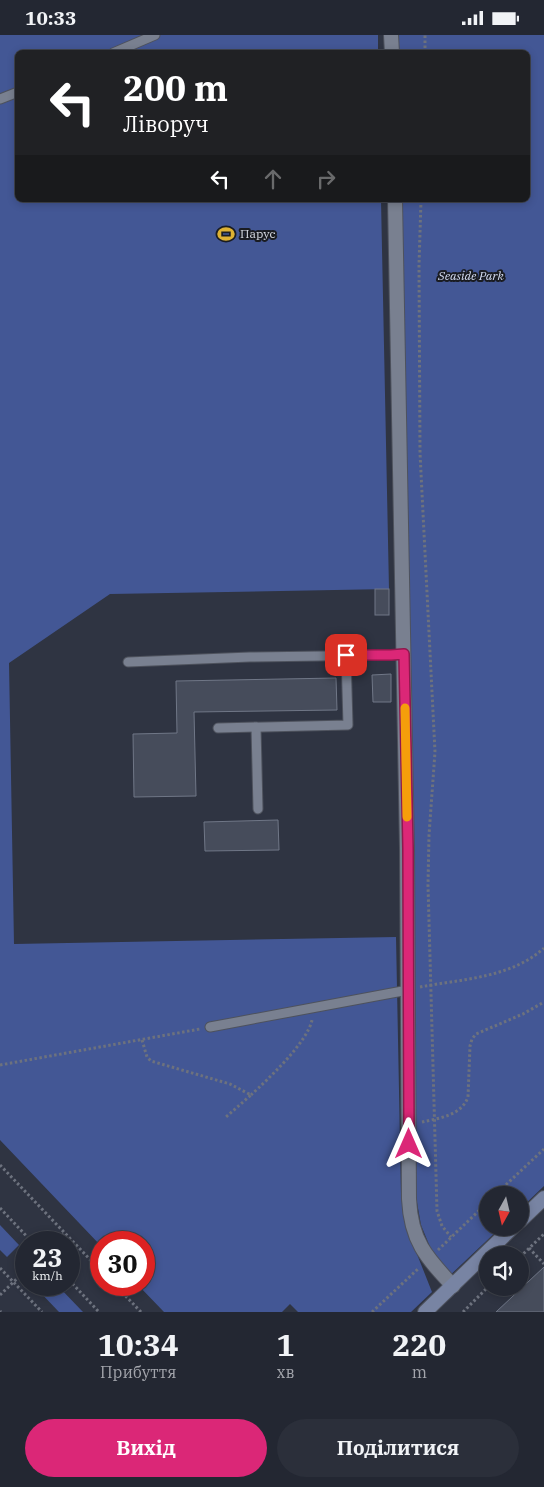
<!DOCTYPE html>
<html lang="uk">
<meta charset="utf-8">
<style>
body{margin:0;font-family:"IBM Plex Serif",serif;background:#2b2f3a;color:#f1f3f6;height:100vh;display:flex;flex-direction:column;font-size:19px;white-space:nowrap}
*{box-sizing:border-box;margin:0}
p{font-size:16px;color:#a3a5ac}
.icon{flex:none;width:28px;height:28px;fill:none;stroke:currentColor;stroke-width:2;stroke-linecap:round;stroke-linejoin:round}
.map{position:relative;height:1277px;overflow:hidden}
.sheet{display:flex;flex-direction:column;background:#232732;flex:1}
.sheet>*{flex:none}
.hud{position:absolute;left:15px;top:15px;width:515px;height:152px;border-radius:8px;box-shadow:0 2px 8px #0003,0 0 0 1px #40444d;background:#202124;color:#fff;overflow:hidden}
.needle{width:32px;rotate:188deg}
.tools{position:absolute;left:479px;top:1151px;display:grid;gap:10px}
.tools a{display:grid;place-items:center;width:50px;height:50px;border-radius:50%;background:#232732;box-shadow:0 2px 8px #0003,0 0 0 1px #40444d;font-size:25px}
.speed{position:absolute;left:15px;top:1196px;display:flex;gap:10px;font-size:25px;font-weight:700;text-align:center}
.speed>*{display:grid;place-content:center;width:65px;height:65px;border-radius:50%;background:#232732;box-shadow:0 2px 8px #0003,0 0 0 1px #40444d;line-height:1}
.speed small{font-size:12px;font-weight:400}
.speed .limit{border:8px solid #d22;background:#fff;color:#111}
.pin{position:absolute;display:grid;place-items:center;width:42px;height:42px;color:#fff;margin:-21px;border-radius:10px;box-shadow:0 2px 8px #0006}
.me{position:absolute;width:55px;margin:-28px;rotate:0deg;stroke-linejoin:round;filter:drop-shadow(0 0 4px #0008)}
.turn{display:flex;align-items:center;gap:18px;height:105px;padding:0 25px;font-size:22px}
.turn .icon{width:65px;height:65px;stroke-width:2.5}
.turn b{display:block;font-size:35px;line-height:42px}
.lanes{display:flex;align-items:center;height:48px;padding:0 25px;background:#0003;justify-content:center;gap:25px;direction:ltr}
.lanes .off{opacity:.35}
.eta{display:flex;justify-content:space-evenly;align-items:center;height:85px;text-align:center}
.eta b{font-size:30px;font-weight:700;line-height:35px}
.primary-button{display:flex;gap:10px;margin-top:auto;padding:10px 25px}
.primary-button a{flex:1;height:58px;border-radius:30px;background:#db2777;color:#fff;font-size:20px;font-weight:700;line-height:58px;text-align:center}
.primary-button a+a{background:#2b2f3a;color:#f1f3f6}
.status{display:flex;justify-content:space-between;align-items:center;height:35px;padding:0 25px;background:#232732;direction:ltr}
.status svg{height:14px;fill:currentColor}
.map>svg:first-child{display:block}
.green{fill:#435795}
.building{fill:#464c5b;stroke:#707787}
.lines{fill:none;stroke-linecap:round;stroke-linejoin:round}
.service-casing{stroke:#4e525d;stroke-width:11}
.minor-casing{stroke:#4e525d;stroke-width:16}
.secondary-casing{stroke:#4e525d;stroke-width:16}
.path{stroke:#6d727e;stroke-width:3;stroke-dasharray:2.5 2.5;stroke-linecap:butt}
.service{stroke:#798090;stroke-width:9}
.minor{stroke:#798090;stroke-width:14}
.secondary{stroke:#7884a3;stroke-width:14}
.route-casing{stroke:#8e194d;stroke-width:12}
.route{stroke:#db2777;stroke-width:9}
.slow{stroke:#f59e0b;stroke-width:9}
.labels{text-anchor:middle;stroke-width:4;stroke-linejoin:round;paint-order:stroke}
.poi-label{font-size:12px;fill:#dadee7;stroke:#1a1c22;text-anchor:start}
.park-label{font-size:12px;font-style:italic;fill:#d6def4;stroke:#1a1c22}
</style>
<div class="status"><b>10:33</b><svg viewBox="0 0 49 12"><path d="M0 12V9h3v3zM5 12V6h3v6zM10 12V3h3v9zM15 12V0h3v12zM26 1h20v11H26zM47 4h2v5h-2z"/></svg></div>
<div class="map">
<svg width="544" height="1277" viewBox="0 0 544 1277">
<rect width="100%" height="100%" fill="#2f3442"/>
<g class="green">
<path d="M0,0H378V18H18V165H381L389,554L110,559L9,628L14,909L396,902L401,1158L407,1194L432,1257L411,1277H298L290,1269L282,1277H164L138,1250H144V1208H101V1211L0,1105Z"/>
<path d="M393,0H544V1151L520,1174V1160H488V1192L500,1193L444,1246L421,1190L415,1156L396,165H528V18L393,17Z"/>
<path d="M0,1190L19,1210L7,1222L0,1215Z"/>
<path d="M44,1250H57L83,1277H59L38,1255Z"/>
</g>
<g class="building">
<rect x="375" y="554" width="14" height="26"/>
<path d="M391,639V667H373L372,640Z"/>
<path d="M336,643L337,675L194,677L196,761L134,762L133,699L177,698L176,646Z"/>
<path d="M278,785L279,815L205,816L204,787Z"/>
<path d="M544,1232V1277H496Z"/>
</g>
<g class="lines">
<g class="service-casing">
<g id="service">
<path d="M113,18L155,0"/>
<path d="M0,64L18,57"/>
<path d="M128,627L250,622L391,620L404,619"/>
<path d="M256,692L258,774"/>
<path d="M218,693L348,690L346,620"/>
<path d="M210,992L408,955"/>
</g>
</g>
<g class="minor-casing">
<g id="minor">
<path d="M391,0L392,18"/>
<path d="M395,165L407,813L409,1164C411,1206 426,1222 453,1251"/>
</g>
</g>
<g class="secondary-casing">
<g id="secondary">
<path d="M520,1186L544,1163"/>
<path d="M425,1277L513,1192"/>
</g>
</g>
<g class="path">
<path d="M425,18V0"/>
<path d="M421,165L419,230L420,418L435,717L429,800L428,850L437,1176L442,1191L451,1202"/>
<path d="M420,952C462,944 511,943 544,913"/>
<path d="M142,1005L147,1022L151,1026L230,1049L251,1060L226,1082"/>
<path d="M0,1030L200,994"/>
<path d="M251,1060C268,1044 307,1008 312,985"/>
<path d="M422,1087C439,1083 461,1081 468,1062L470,1011L472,1004L476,999L523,979L544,967"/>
<path d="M0,1130L101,1236"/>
<path d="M495,1160L544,1114"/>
<path d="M0,1173L33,1208"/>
<path d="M55,1208L65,1198"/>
<path d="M529,1213L544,1229"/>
<path d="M438,1215L488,1167"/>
<path d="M520,1222L544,1199"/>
<path d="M0,1233L42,1277"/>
<path d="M69,1245L99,1277"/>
<path d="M115,1250L141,1277"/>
<path d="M0,1260L26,1235"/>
<path d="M0,1276L1,1277"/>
<path d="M372,1277L419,1233"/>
<path d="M463,1277L488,1252"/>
</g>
<use href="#service" class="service"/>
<use href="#minor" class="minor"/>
<use href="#secondary" class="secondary"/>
</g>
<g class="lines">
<g class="route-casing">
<path id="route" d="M346,620H391L404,619L408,813L409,1109"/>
</g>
<use href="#route" class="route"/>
<path class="slow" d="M405,673L407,782"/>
</g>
<defs>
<g id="stadium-bare" transform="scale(1.35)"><path d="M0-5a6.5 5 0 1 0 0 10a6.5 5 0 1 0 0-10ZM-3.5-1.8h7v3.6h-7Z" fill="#ddb133" stroke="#1a1c22" stroke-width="2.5" paint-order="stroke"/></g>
</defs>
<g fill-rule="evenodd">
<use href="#stadium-bare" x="226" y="199"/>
</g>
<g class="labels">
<g class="poi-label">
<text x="240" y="203">Парус</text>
</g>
<g class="park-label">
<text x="471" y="245">Seaside Park</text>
</g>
</g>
</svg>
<div class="tools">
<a><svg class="needle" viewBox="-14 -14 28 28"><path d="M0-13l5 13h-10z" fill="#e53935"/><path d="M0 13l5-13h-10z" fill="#a3a5ac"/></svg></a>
<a><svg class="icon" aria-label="sound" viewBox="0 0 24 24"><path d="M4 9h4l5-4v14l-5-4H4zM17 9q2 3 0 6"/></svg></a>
</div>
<div class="speed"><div>23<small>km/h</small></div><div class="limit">30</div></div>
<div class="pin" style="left:346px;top:620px;background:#d93025"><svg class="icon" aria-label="arrive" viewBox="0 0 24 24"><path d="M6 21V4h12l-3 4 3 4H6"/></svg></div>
<svg class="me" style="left:409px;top:1109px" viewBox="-20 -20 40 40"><path d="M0-17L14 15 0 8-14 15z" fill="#db2777" stroke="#fff" stroke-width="4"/></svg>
<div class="hud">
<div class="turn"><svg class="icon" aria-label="left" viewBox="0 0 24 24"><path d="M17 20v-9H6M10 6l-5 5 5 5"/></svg><div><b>200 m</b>Ліворуч</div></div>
<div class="lanes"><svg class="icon" aria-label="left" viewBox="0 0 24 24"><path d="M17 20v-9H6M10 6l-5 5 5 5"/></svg><svg class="icon off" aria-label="ahead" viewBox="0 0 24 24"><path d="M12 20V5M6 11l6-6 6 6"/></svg><svg class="icon off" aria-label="right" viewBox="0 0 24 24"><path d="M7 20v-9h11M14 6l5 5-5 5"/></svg></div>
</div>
</div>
<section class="sheet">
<div class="eta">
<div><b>10:34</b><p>Прибуття</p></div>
<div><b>1</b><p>хв</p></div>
<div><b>220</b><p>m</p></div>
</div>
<div class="primary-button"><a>Вихід</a><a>Поділитися</a></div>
</section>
